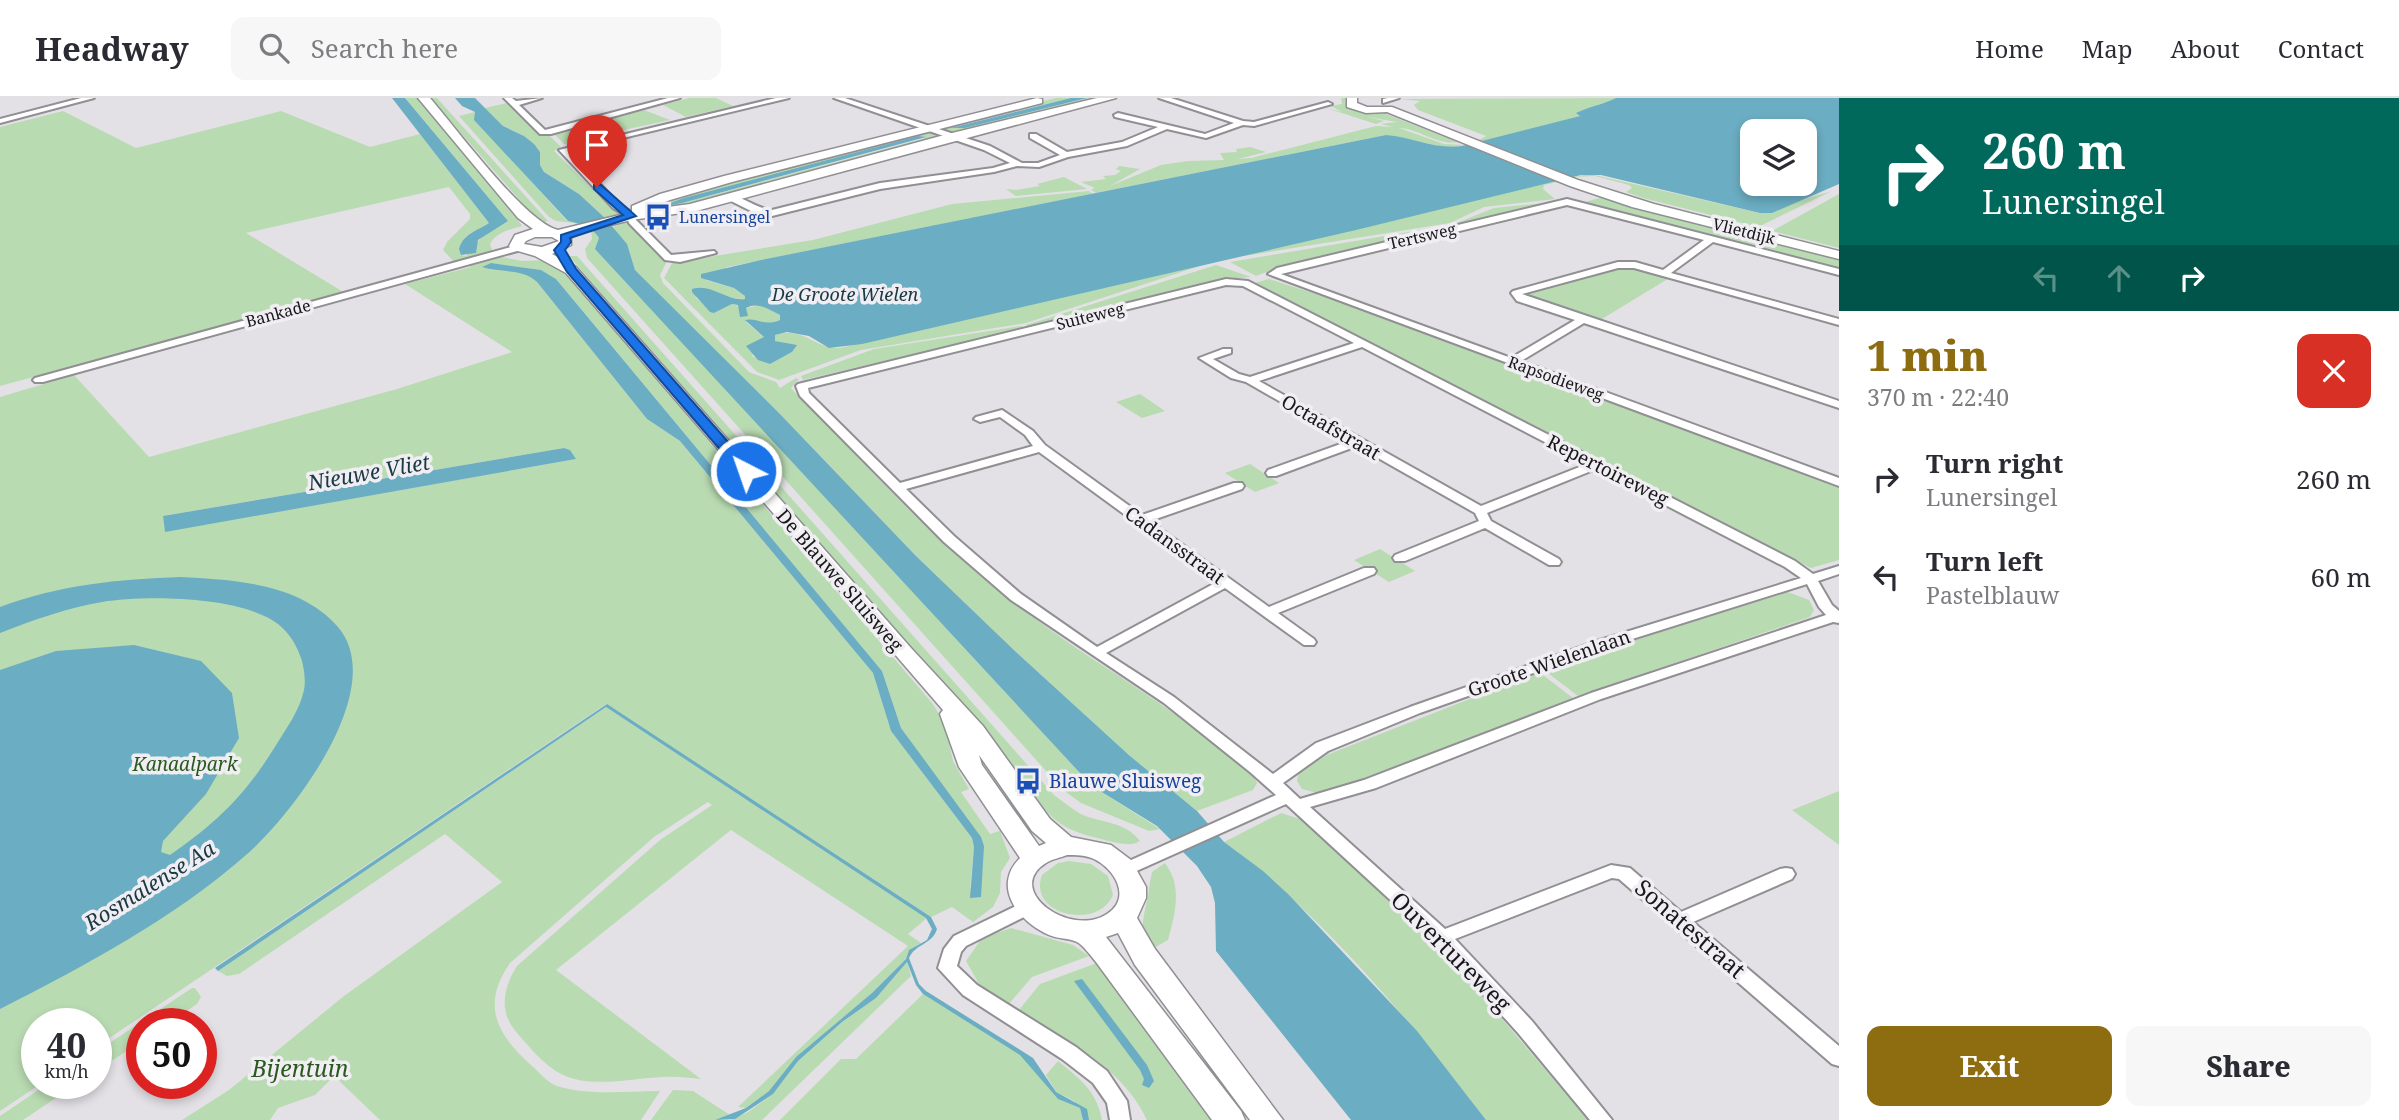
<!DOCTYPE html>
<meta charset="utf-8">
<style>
body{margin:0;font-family:"Noto Serif",serif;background:#f7f7f7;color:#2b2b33;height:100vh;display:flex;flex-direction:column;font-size:26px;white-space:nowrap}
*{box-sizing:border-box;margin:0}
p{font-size:23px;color:#7c7c81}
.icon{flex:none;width:38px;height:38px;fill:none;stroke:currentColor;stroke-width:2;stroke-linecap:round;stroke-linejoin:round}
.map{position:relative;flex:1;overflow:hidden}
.details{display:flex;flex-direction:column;background:#fff;width:560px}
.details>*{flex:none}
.top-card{background:#00695c;color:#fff;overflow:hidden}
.controls{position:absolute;left:1740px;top:21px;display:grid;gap:14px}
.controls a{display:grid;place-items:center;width:77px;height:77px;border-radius:14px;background:#fff;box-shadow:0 4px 10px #0003;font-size:35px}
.speed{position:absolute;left:21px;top:910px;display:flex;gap:14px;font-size:35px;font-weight:700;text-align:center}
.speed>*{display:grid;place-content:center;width:91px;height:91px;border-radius:50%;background:#fff;box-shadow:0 4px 10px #0003;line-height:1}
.speed small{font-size:18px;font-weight:400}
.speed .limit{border:10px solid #d22;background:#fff;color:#111}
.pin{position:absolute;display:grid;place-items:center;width:60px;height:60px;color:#fff;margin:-72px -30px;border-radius:50% 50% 50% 0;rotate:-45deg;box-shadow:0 0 7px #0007}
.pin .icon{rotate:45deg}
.me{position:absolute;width:77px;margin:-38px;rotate:319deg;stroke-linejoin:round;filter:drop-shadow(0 0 5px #0008)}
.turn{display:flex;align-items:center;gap:24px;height:147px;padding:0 28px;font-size:32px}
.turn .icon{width:91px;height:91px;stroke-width:2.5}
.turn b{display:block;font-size:49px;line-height:60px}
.lanes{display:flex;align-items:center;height:66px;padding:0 28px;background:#0003;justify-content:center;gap:35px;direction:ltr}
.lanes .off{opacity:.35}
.round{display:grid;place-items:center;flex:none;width:74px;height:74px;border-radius:14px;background:#f7f7f7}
.headline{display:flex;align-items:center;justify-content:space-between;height:119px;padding:0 28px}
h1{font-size:42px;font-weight:800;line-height:52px;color:#8e6c10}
.button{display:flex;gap:14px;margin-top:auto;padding:14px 28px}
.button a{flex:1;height:80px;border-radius:14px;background:#8e6c10;color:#fff;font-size:28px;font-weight:800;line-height:80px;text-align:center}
.button a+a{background:#f7f7f7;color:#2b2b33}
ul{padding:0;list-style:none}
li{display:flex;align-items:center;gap:21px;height:98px;padding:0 28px}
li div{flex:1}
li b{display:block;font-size:26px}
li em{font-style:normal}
header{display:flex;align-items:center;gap:42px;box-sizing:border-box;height:98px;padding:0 35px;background:#fff;border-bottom:2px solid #e1e1e2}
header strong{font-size:33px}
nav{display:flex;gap:38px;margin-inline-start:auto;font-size:24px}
.search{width:490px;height:63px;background:#f7f7f7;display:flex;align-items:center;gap:18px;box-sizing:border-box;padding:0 24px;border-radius:14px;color:#7c7c81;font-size:26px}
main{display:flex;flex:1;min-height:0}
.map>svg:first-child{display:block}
.green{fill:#b9dbb2;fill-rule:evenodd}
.water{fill:#6badc2;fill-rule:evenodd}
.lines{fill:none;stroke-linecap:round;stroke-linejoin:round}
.street-casing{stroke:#918f94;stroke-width:4}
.secondary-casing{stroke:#918f94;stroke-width:3}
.street{fill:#fff;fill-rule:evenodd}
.secondary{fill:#fff;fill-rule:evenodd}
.route{fill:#1a73e8;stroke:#114b97;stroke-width:2}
.labels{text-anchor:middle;stroke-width:7;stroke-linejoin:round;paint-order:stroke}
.far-transit-label{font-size:16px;fill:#164399;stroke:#f0eef3;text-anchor:start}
.far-street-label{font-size:16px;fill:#181719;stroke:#f0eef3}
.far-water-label{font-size:18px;font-style:italic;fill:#193943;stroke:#f0eef3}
.street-label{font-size:19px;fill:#181719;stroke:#f0eef3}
.park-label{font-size:19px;font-style:italic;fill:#29591e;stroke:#f0eef3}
.transit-label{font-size:19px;fill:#164399;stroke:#f0eef3;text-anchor:start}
.water-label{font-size:21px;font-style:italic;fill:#193943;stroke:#f0eef3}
.near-street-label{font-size:23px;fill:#181719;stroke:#f0eef3}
.near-park-label{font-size:23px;font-style:italic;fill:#29591e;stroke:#f0eef3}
</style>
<header>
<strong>Headway</strong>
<div class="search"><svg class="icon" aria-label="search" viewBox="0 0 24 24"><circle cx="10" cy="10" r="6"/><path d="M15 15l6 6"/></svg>Search here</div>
<nav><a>Home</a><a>Map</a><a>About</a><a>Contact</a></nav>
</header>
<main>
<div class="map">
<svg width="1839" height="1022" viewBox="0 0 1839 1022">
<rect width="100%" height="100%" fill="#e3e1e6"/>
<g class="green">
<path d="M405,0H417L508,107L522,128C509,132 497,134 490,146L493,155L455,165L443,152L447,144L470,121V116L449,89L246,135L345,195L0,288V29L63,13L136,50L281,13L370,49L420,36L489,125C472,136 462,133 461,157L466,158L485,135L508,123Z"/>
<path d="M430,0H437L548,123L540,125Z"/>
<path d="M689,0H716L733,8L686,19L663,7Z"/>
<path d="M1056,0H1071L953,29L965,30L1087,0H1106L954,36L937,29Z"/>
<path d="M1341,0H1346L1348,7L1386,16L1458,44C1438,48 1417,30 1399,30L1444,46L1465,47L1449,50L1386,37L1096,95L1091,92L1095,90L1081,84L1106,81L1103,78L1115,77L1121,73L1116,71L1119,68L1140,71L1110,88L1161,67L1188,63L1224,62L1220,55L1237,54L1236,51L1250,49L1266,54L1238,61L1251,60L1376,28L1394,29L1380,26L1397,24L1367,19L1384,23L1376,26L1326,10L1342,14L1331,8L1342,6Z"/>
<path d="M1616,0C1603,6 1590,8 1577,15L1580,18L1483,44L1479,42L1486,38L1418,12L1414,7L1420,3L1400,1Z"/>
<path d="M507,5L541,38H550L561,49L554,53L619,117L606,121L579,96L544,74L540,67V54L524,38L503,28L485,10Z"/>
<path d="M644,12L670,22L619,33L597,25Z"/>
<path d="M475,14L476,19L518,69L567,123L582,126L556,123L549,119L459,18Z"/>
<path d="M595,26L616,34L564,46L555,37Z"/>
<path d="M923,33L943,40L691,108L646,116L640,111L665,100ZM918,38L926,40L682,105L656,109Z"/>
<path d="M1590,76L1760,115L1832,93L1758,129L1643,100L1626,94L1632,90L1629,87L1595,78L1573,79Z"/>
<path d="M1064,79L1087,91L1016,98L1006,91L1016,92L1040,88L1037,86Z"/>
<path d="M1555,83L1557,84L1544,87L1543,91L1555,101L1484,109L1450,125L1219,162Z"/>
<path d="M1089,93L1093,96L727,169L706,182L734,190L745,198L746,201L695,199L714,215L732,206L746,210L760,207L780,217V222L766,226L746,224L764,239L752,258L770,266L792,254L784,245L775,243L774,237C806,228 813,251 840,250L1215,163L1026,225L861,252L779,282L757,274L664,180L672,165L813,142L952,106Z"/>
<path d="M1839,96V150L1772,133Z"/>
<path d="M1603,99L1839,158V171L1585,104Z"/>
<path d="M1555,104L1456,127L1454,126L1494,110Z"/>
<path d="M627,124L667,163L660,177L663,185L749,274L776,284L780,290L796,280L799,281L791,290C843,343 894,399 949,450C1001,498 1059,540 1119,578C1144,595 1249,663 1257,685L1253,692L1197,713L1130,658L1016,554L916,458L779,315L635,172L629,154L613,129Z"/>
<path d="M1450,127L1453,128L1277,170L1256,178L1230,164Z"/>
<path d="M594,133L599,140L596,151L1092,688L1160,731L1149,733L1081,705L1063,692L587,160L585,151L592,141L591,134Z"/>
<path d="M497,158L522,163L550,162L569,179L932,605L945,625L953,663L969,691L961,694L990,736L1000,733L1010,760L1001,774L1000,795L993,809L973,824L952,809L931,819L606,606L96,949V926H37V985H42L0,1013V299L74,277L149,359L397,291L512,254L405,186L471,169L467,166ZM491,165L541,172L556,181L882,573L901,630L984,748L970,792L974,749L972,740L891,633L873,575L680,343L647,321L537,184L530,177ZM564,350L570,352L576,361L165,433L163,418Z"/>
<path d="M569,158H577L1054,697C1064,704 1073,712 1083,717C1103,725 1126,724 1140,743C1131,749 1118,745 1108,743C1094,739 1079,736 1066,729C1043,717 1020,679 1004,658Z"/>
<path d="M1216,167L1251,179L1229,181L1028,229L1026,227Z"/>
<path d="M1623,168L1671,179L1597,224L1521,197Z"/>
<path d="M1269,181L1325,199L1839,388V462L1811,470L1251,186Z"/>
<path d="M1021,228L1024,230L803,282L801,278L874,251Z"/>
<path d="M1140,296L1165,313L1142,320L1116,304Z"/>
<path d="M1250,366L1279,385L1255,394L1225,375Z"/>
<path d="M1380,451L1415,473L1389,484L1354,462Z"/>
<path d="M1785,493L1809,502L1814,512L1810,519L1578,598L1544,572Z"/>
<path d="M1539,574L1573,600L1366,683L1317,695L1302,691L1297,683L1299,673L1329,656Z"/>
<path d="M606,609L927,820L908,836L921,845L909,852L906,861L872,895L796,959L769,993L746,1010L738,1009L908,848L731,732L556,872L701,981C689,980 676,978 663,979C633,980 590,991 561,976C544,967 531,951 518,936C498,915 503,890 517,868L660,742L712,707L708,704L654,739L510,865C481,907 496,936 532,968C539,974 548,985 557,988C589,998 627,993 660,993L641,1022H380L334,978L315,997L278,1010L270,1022H182L229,992L344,898L502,784L445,736L239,876L227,878L218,873Z"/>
<path d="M1839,693V747L1792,712Z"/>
<path d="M1281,715L1303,722L1359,773L1486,902L1588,1022H1486C1409,922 1326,820 1224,744Z"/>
<path d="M1069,763L1091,766L1108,778L1113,797C1098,833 1027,817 1042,777L1058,765Z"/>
<path d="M1165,765C1183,788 1175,817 1168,842L1154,850C1141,832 1141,829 1146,808C1149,797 1149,785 1152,774Z"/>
<path d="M1011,830L1073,847L1089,858L1032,879L1008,907L980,888L966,863L982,840Z"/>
<path d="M907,864L911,878L762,1022H731L748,1014L773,996L798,963L842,924L876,900Z"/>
<path d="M1097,865L1211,1022H1147C1123,970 1066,941 1019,912L1040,886Z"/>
<path d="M192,890H195L201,899L197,906L167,926H142V943L96,973V954Z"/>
<path d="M923,896L1021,957L1058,1001L1080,1010L1083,1022H780L841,961H856Z"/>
<path d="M1058,963C1079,980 1097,993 1102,1022H1089L1074,1003L1056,994L1046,977Z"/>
<path d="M49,985H78L23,1022H0V1018Z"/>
<path d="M673,992L693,993L730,1017L715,1022H651Z"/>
</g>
<g class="water">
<path d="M392,0H405L508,123L478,142L476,155L461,157L459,151C464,135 477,133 489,125Z"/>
<path d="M455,0H475L503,28L524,38L534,46L540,54V67L544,74L579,96L605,120L627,146L635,172L779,315L916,458L1016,554L1130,658L1197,713L1224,744L1263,773L1289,797L1417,933L1486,1022H1351L1216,853L1215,805L1211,789L1197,768L1157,728L1092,688L595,151L599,140C592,128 580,126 568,123L474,22L475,14L462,8Z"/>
<path d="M1071,0H1087L965,30H951Z"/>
<path d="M1616,0H1839V86L1772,115H1760L1601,77H1581L1356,132L862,246L829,250L809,238L787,234L775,237V243L797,247L792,254L770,266L758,262L746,248L764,239L745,222C757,219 763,229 780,222V217C769,212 758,203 746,210L748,218L740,219L738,207L732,206L714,215L710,214L692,194V191C712,185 727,204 745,201V198L734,190L701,180V176L761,162L1386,37C1412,39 1436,52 1462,48L1580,18L1576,15C1590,8 1602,7 1616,0ZM1752,33H1804V86H1752Z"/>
<path d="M918,38L926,39L682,105L656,110L684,100Z"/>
<path d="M491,165L541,172L556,181L882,573L901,630L981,739L984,748L981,799L970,800L974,749L972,740L891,633L873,575L680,343L647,321L537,184C523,170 500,175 482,169Z"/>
<path d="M564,350L570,352L576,361L165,434L163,418Z"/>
<path d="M181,479C235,482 300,485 338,529C390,590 292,717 246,757C173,821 86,867 0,911V572L56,553L134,547L201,563L232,595L239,640L206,696L163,743L161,754L170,757C219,723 247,695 278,644C288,628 300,611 304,592C306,583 304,569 301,560C296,546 290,536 278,526C241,498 146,497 102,504C67,510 33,522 0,535V509C59,487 119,481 181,479Z"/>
<path d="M607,606L931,819L937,831C932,847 916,845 909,860L919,886L926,893L1033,960L1056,994L1087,1011L1089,1022H1083L1080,1010L1058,1001L1020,957L923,896L916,887L907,864L876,900L842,924L798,963L773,996L735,1021L715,1022L746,1010L769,993L796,959L872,895L906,861L909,852L927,842L932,831L926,820L606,609L218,873L215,870Z"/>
<path d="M1082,881L1147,967L1154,983L1149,990L1142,987L1144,981L1140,972L1074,883Z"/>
</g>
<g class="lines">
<g class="street-casing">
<g id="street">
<path d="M81,0H94L0,25V21Z"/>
<path d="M504,0H512L516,3L542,0L519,7L545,32L668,0H680L551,36H540Z"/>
<path d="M776,0H789L569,53L619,106L634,116L636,122L671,157L714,153L716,155L680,164L665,162L629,125L627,119L613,110L559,52Z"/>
<path d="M834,0H845L990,48L1022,65H1038L1060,57L1030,40V36H1036L1067,54L1122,44L1158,29L1115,19L1114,17L1118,15L1205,36L1234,25L1159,0H1171L1243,23L1254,24L1328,4L1332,6L1254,28L1243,27L1206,40L1167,31L1127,48L1068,59L1039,69L1017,68L994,74L880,91L772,118L757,116L727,101V97C742,97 756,111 772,112L880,85L993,70L1010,65L984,52Z"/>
<path d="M1388,0H1399L1383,5V1Z"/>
<path d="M1567,101L1839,171V177L1713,144L1671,175L1839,221V227L1634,170H1618L1522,196L1839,303V310L1584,225L1521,263L1839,380V388L1268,176L1277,170ZM1567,107L1704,142L1663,172L1635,164H1618L1513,193L1511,195L1517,203L1575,222L1511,260L1281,176Z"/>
<path d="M518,147L523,150L521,152L43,284H35L33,282L35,280Z"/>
<path d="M1226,181L1248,183L1795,463L1813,476L1839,468V476L1818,483L1832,507L1839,513V525L1833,524L1601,601L1376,690L1310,709L1445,831L1611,767L1630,770L1681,814L1780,771L1786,770L1792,771L1795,776L1792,781L1693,824L1839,948V968L1832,966L1619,781L1612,780L1455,841L1532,923L1612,1022H1590L1518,935L1436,844L1286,706L1132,775L1126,777L1120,775L1117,771L1120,767L1276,697L1250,674L1164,605L1011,502L944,444L800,298L796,288L798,286ZM1226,187L1243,188L1354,245L1250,279L1239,276L1213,261L1231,255V251H1223L1199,260L1231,280L1246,284L1349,343L1268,372L1266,375L1268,378H1276L1357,348L1475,415L1479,423L1395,457L1393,460L1395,463H1405L1485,430L1549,467H1559L1561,464L1559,461L1491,423L1487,415L1596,371L1785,469L1801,480L1600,542L1410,609L1316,645L1273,676L1174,599L1106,555L1225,490L1304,547H1314L1316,544L1314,541L1278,515L1374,476L1376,473L1374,470H1364L1269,509L1150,423L1242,391L1244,388L1242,385H1234L1142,417L1045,347L1033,333L1002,312L976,319L974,321L980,324L1000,319L1025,337L1033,348L900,385L809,295L808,290ZM1362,249L1587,366L1481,408L1259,283ZM1039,354L1217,484L1097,549L1021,496L954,438L906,391ZM1807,486L1819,509L1826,517L1591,595L1364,682L1300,701L1283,685L1328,653L1420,615L1610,548Z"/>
<path d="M1026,803L1032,805L1035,810L1032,815L966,848L961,854L957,868L977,887L1076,949L1107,973L1127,1003L1130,1022H1110L1107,1005L1093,985L1062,961L963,897L938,870L944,851L954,838Z"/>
</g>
</g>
<g class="secondary-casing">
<g id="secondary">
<path d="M418,0H430C456,30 525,124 558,132L632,114V108L660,96L724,78L1037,0L1042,1V5L732,84L670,102L646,112L690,106L948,36L1097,0H1116L696,113L631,122L571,137V147L552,156L576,169L911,550L983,628L1050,721L1071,739L1111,747L1131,762L1146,789V800L1137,820L1155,851L1283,1022H1250L1135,867L1118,835L1106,839L1241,1013L1245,1022H1212L1096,864C1091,858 1083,847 1077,844C1069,840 1058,841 1049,837C1019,824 991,789 1020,760L959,669L940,616L943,612L566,175L535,158L511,151L509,148L515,137L533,131L518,120ZM535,139H552L559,143L542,149L524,146L526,143ZM979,657L1032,733L1046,745L1039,748L982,667ZM1067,757C1076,757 1086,757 1094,761C1115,771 1132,800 1107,816C1070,840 1003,792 1046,765C1052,761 1060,760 1067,757Z"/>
<path d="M1347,0H1357V5L1367,9H1392L1578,82L1654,106L1839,153V161L1632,109L1570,88L1387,14L1366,15L1347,9Z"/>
</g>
</g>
<use href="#street" class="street"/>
<use href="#secondary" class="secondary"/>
</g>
<path class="route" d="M594,87H601L636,118L570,140L571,144L565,152L576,171L751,370V376H741L567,174L554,152L561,144V137L623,117L594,91Z"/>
<defs>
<g id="bus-bare" transform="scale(2.1)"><path d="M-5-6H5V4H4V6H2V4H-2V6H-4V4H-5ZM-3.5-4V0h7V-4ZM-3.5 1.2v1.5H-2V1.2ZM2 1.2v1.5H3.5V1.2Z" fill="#1a4fb4" stroke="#f0eef3" stroke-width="2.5" paint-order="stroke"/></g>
</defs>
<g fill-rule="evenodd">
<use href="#bus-bare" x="658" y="119"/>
<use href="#bus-bare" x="1028" y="683"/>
</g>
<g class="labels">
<g class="far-transit-label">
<text x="679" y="125">Lunersingel</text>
</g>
<g class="far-street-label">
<text transform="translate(1744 133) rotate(14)" y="6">Vlietdijk</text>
<text transform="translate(1422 138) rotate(-13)" y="6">Tertsweg</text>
<text transform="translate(278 215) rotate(-15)" y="6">Bankade</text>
<text transform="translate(1090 218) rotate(-14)" y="6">Suiteweg</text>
<text transform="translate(1556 280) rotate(20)" y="6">Rapsodieweg</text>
</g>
<g class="far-water-label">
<text x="845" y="203">De Groote Wielen</text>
</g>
<g class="street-label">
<text transform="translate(1331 329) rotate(30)" y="7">Octaafstraat</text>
<text transform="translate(1608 372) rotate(27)" y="7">Repertoireweg</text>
<text transform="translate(1175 447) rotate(36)" y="7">Cadansstraat</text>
<text transform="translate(840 482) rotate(49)" y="7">De Blauwe Sluisweg</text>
<text transform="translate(1549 565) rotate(-19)" y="7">Groote Wielenlaan</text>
</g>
<g class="park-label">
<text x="185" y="673">Kanaalpark</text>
</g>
<g class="transit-label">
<text x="1049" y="690">Blauwe Sluisweg</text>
</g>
<g class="water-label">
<text transform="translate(369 375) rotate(-10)" y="7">Nieuwe Vliet</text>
<text transform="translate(150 788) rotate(-32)" y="7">Rosmalense Aa</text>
</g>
<g class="near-street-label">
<text transform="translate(1690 831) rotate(41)" y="8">Sonatestraat</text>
<text transform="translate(1451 854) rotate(45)" y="8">Ouvertureweg</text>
</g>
<g class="near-park-label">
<text x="300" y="979">Bijentuin</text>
</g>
</g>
</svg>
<div class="controls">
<a><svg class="icon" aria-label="layers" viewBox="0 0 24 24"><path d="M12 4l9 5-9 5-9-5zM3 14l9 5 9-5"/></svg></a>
</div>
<div class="speed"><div>40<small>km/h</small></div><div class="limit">50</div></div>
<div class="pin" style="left:597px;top:89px;background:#d93025"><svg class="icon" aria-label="arrive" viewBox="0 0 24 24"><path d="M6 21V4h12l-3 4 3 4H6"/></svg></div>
<svg class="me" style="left:746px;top:373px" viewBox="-20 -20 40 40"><circle r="17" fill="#1a73e8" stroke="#fff" stroke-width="3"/><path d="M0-11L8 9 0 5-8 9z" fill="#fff"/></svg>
</div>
<section class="details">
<div class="top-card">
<div class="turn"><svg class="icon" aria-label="right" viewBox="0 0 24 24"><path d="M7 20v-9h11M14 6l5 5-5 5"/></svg><div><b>260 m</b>Lunersingel</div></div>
<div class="lanes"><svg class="icon off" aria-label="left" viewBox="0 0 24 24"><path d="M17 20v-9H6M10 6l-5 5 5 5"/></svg><svg class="icon off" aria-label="ahead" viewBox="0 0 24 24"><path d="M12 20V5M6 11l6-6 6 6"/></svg><svg class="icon" aria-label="right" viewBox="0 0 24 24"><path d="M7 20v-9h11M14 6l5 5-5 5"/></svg></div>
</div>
<div class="headline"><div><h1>1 min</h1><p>370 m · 22:40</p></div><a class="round" style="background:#d93025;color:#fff"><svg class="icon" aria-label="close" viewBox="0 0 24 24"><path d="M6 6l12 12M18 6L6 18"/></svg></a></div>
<ul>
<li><svg class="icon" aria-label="right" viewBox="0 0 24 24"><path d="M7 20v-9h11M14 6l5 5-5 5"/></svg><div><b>Turn right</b><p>Lunersingel</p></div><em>260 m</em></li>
<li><svg class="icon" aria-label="left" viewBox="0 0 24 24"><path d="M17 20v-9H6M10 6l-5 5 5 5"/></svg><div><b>Turn left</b><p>Pastelblauw</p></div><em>60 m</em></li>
</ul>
<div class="button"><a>Exit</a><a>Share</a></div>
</section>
</main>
